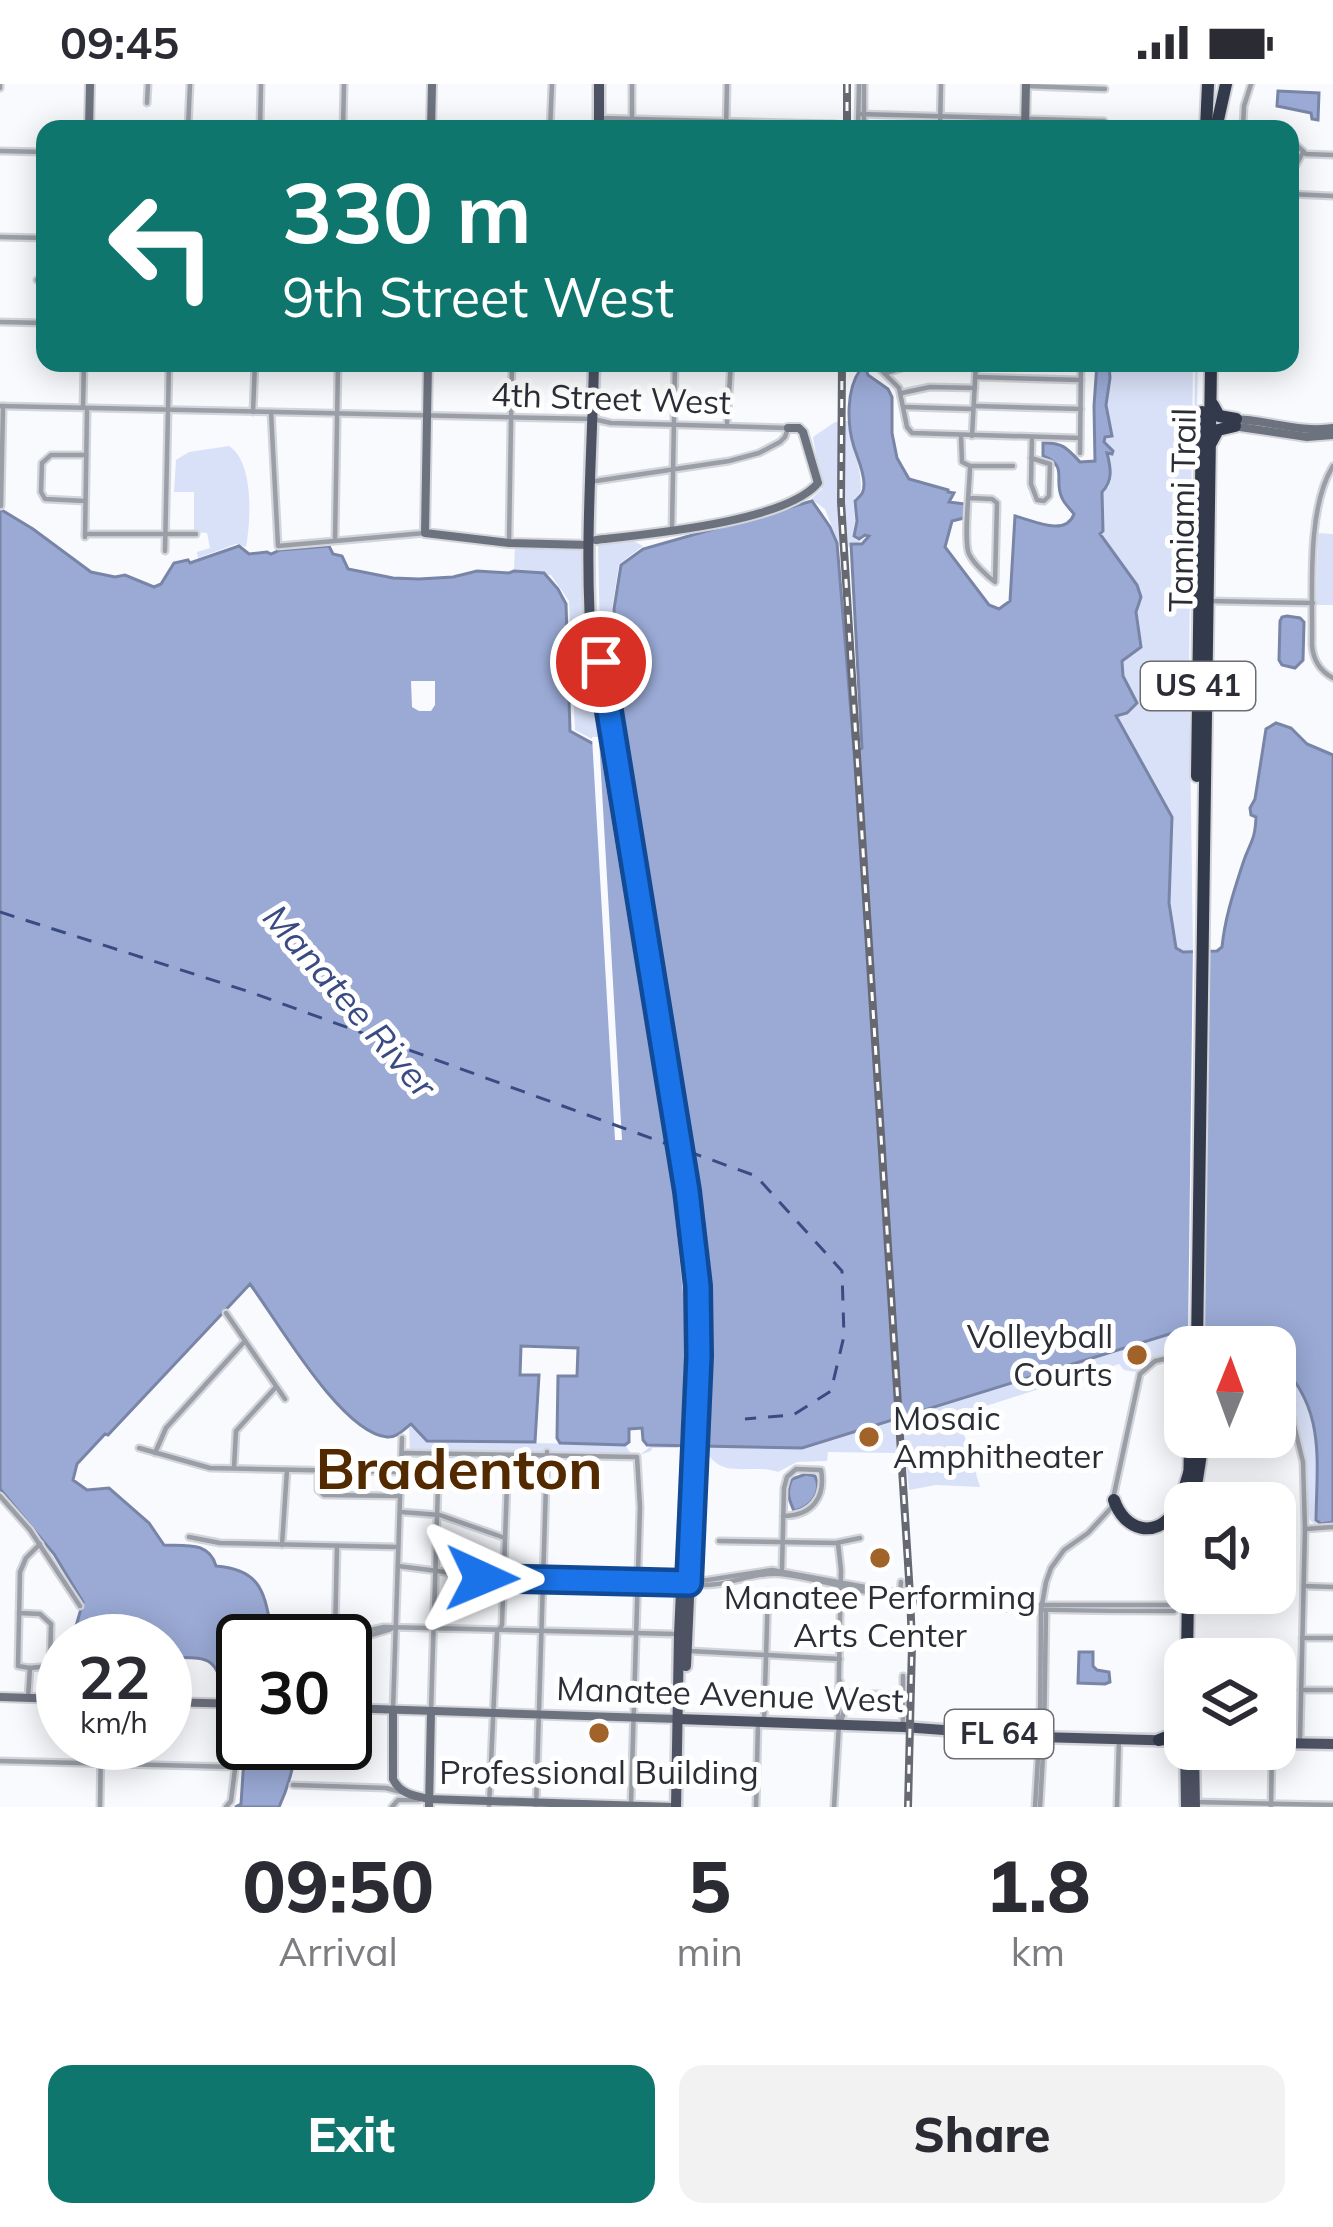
<!DOCTYPE html>
<style>
body{margin:0;font-family:Mulish,sans-serif;background:#f2f2f3;color:#2b2b33;height:100vh;display:flex;flex-direction:column;font-size:45px;white-space:nowrap}
*{box-sizing:border-box;margin:0}
p{font-size:39px;color:#7c7c81}
.icon{flex:none;width:66px;height:66px;fill:none;stroke:currentColor;stroke-width:2;stroke-linecap:round;stroke-linejoin:round}
.map{position:relative;height:1723px;overflow:hidden}
.panel{display:flex;flex-direction:column;background:#fff;flex:1}
.panel>*{flex:none}
.guide{position:absolute;left:36px;top:36px;width:1263px;height:252px;border-radius:24px;box-shadow:0 6px 30px #0003;background:#0f766e;color:#fff;overflow:hidden}
.needle{width:78px;rotate:1deg}
.buttons{position:absolute;left:1164px;top:1242px;display:grid;gap:24px}
.buttons a{display:grid;place-items:center;width:132px;height:132px;border-radius:24px;background:#fff;box-shadow:0 6px 30px #0003;font-size:60px}
.speed{position:absolute;left:36px;top:1530px;display:flex;gap:24px;font-size:60px;font-weight:700;text-align:center}
.speed>*{display:grid;place-content:center;width:156px;height:156px;border-radius:50%;background:#fff;box-shadow:0 6px 30px #0003;line-height:1}
.speed small{font-size:30px;font-weight:400}
.speed .limit{border:6px solid #111;border-radius:18px;background:#fff;color:#111}
.pin{position:absolute;display:grid;place-items:center;width:102px;height:102px;color:#fff;margin:-51px;border:6px solid #fff;border-radius:50%;box-shadow:0 3px 12px #0007}
.me{position:absolute;width:132px;margin:-66px;rotate:91deg;stroke-linejoin:round;filter:drop-shadow(0 0 9px #0008)}
.turn{display:flex;align-items:center;gap:42px;height:252px;padding:0 48px;font-size:54px}
.turn .icon{width:156px;height:156px;stroke-width:2.5}
.turn b{display:block;font-size:84px;line-height:102px}
.eta{display:flex;justify-content:space-evenly;align-items:center;height:204px;text-align:center}
.eta b{font-size:72px;font-weight:800;line-height:84px}
.primary-button{display:flex;gap:24px;margin-top:auto;padding:24px 48px}
.primary-button a{flex:1;height:138px;border-radius:24px;background:#0f766e;color:#fff;font-size:48px;font-weight:800;line-height:138px;text-align:center}
.primary-button a+a{background:#f2f2f3;color:#2b2b33}
.status{display:flex;justify-content:space-between;align-items:center;height:84px;padding:0 60px;background:#fff;direction:ltr}
.status svg{height:33px;fill:currentColor}
.map>svg:first-child{display:block}
.green{fill:#d9e1f8}
.water{fill:#9aaad5;stroke:#7985a6;stroke-width:3}
.pier{fill:#f8fafe}
.lines{fill:none;stroke-linecap:round;stroke-linejoin:round}
.ferry{stroke:#3a4b83;stroke-width:3;stroke-dasharray:15 12;stroke-linecap:butt}
.street-casing{stroke:#d3d5da;stroke-width:9}
.secondary-casing{stroke:#d3d5da;stroke-width:12}
.primary-casing{stroke:#d3d5da;stroke-width:15}
.highway-casing{stroke:#d3d5da;stroke-width:16}
.street{stroke:#9a9ea7;stroke-width:4.5}
.secondary{stroke:#6d727f;stroke-width:8}
.primary{stroke:#4d5363;stroke-width:10}
.highway{stroke:#333a4b;stroke-width:12}
.rail-casing{stroke:#666971;stroke-width:8}
.rail{stroke:#fff;stroke-width:3;stroke-dasharray:9;stroke-linecap:butt}
.route-casing{stroke:#114b97;stroke-width:30}
.route{stroke:#1a73e8;stroke-width:21}
.poi-dot{fill:#a2632a;stroke:#fff;stroke-width:4.5}
.labels{text-anchor:middle;stroke-width:10;stroke-linejoin:round;paint-order:stroke}
.shield{fill:#fff;stroke:#6b6d73;stroke-width:3}
.shield-label{font-size:30px;font-weight:bold;fill:#2b2e37}
.street-label{font-size:33px;fill:#2b2e37;stroke:#fff}
.poi-label{font-size:33px;fill:#2b2e37;stroke:#fff}
.water-label{font-size:36px;font-style:italic;fill:#3a4b83;stroke:#fff}
.town-label{font-size:57px;font-weight:bold;fill:#532a00;stroke:#fff}
</style>
<div class="status"><b>09:45</b><svg viewBox="0 0 49 12"><path d="M0 12V9h3v3zM5 12V6h3v6zM10 12V3h3v9zM15 12V0h3v12zM26 1h20v11H26zM47 4h2v5h-2z"/></svg></div>
<div class="map">
<svg width="1333" height="1723" viewBox="0 0 1333 1723">
<rect width="100%" height="100%" fill="#f8fafe"/>
<g class="green">
<path d="M1109,279H1193L1189,583L1193,868H1183L1176,863L1169,819L1172,733L1115,631L1123,592L1122,577L1141,563L1136,528L1137,501L1099,450L1102,408L1109,402L1111,381L1107,371L1113,367L1104,358Z"/>
<path d="M1195,279H1198L1191,591Z"/>
<path d="M849,337C851,353 865,398 860,409C858,412 855,414 853,417L855,437L852,453L858,457L867,454L857,459L850,458L849,463H840L825,425L811,415L822,405L813,353L835,338Z"/>
<path d="M229,362C254,378 251,435 246,463L236,460L198,474L197,468L210,464L207,449L194,448V408H174L176,376L189,368Z"/>
<path d="M1318,449L1333,450V521H1316Z"/>
<path d="M628,454L643,462L619,480L612,525L616,643L613,644L600,556L598,458Z"/>
<path d="M515,461L582,466L586,469L589,570L599,654L592,655L575,646L569,517L551,491L514,487Z"/>
<path d="M1179,1247L1218,1248L1259,1263H1185V1268L1154,1273L1135,1288L1124,1286L1119,1280L1101,1286L1089,1296L1058,1299L961,1330L959,1334L980,1403L936,1401L909,1406L907,1386L896,1369L828,1368L827,1377L797,1378L778,1388C750,1378 718,1399 704,1361L682,1354L677,1364H652L651,1367L637,1372L410,1369L409,1341L429,1357L625,1361L631,1370H641L652,1361H675L679,1349L708,1362L802,1364Z"/>
<path d="M1275,1274C1327,1323 1317,1376 1316,1441L1310,1436L1306,1416V1372L1300,1348L1292,1329L1275,1306Z"/>
</g>
<g class="water">
<path d="M1278,7L1319,9L1318,36L1312,35L1311,29L1277,22Z"/>
<path d="M1097,279H1109L1110,294L1106,321L1112,352L1105,353L1104,358L1113,367L1112,370L1107,369C1111,384 1113,397 1102,408L1103,447L1100,450L1137,501L1141,513L1136,528L1141,563L1122,577L1123,592L1137,619L1127,629L1116,632L1172,733L1169,819L1176,864L1183,868L1217,867L1222,863C1225,833 1234,807 1243,779C1250,758 1255,758 1256,733L1251,731L1250,724L1255,715L1266,645L1276,639L1291,644L1307,660L1333,671V1438L1321,1440L1316,1436C1317,1372 1326,1323 1275,1274V1263H1259L1218,1248L1179,1247L802,1364L647,1361L643,1356L642,1344L629,1345V1358L625,1361L560,1359L557,1354L558,1292H577L578,1264L521,1262L520,1291H539L535,1358L427,1357L411,1340C404,1345 397,1354 387,1353C341,1349 277,1236 250,1200L108,1351L105,1350L77,1380L73,1396L87,1406L109,1404L149,1439L164,1461C185,1462 209,1457 216,1482C267,1486 264,1515 274,1557H243V1611H223C218,1567 202,1575 165,1573V1557H85L74,1549L83,1518L54,1470L0,1405V425L33,445L91,488L115,493L125,491L154,503L161,500L174,479L188,476L190,479L239,462L249,470L267,468L271,470L280,466L329,462L333,470L342,472L348,485L393,494L419,495L453,493L477,487L509,489L514,487L544,489L558,505L566,520L570,647L592,659L618,648L614,525L621,481L643,465L812,417L830,443L837,459L854,665L859,666L862,664L851,460H862L869,452L865,451L859,455L854,452L857,437L855,417C861,411 864,410 864,400C864,388 858,375 854,363C847,341 846,306 860,286L866,285L868,291L888,305L892,313V349L897,374L909,395L948,406V408L954,409L949,418L965,420L964,434L952,437L945,463L989,521L999,525L1010,517L1015,432C1034,437 1066,453 1074,430C1071,426 1063,418 1062,414C1053,395 1069,382 1043,372V359C1062,358 1067,364 1080,378L1095,377L1094,322Z"/>
<path d="M1287,532L1300,534L1304,538L1303,576L1295,584L1282,581L1279,576L1280,537L1282,533Z"/>
<path d="M806,1390L815,1392C823,1408 811,1423 794,1427C790,1417 785,1409 792,1395Z"/>
<path d="M1079,1568H1093V1582L1097,1586L1109,1588L1110,1598L1105,1600L1078,1599Z"/>
<path d="M245,1659H298C293,1682 289,1702 279,1723H235L241,1720Z"/>
</g>
<g class="pier">
<path d="M411,597H435V621L431,627H419L412,623Z"/>
<path d="M612,645L701,1191L703,1258L700,1364H683L686,1258L680,1151L599,654L622,1056H615L592,653H599V650Z"/>
<path d="M1193,861H1205L1200,1253H1188Z"/>
</g>
<g class="lines">
<g class="ferry">
<path d="M0,828L250,908L667,1060"/>
<path d="M687,1067L756,1092L842,1187L844,1252L831,1307L793,1331L745,1335"/>
</g>
<g class="street-casing">
<g id="street">
<path d="M1251,0L1244,22L1243,42L1286,45"/>
<path d="M1027,2L1105,5"/>
<path d="M0,4V0"/>
<path d="M147,19L148,0"/>
<path d="M859,30L1104,37"/>
<path d="M599,34L835,40"/>
<path d="M632,34V0"/>
<path d="M188,45L190,0"/>
<path d="M260,45L261,0"/>
<path d="M343,45L344,0"/>
<path d="M550,45L552,0"/>
<path d="M726,45L727,0"/>
<path d="M858,45L859,0"/>
<path d="M864,45V0"/>
<path d="M940,45L941,0"/>
<path d="M1290,55L1306,70L1333,71"/>
<path d="M0,67L45,68"/>
<path d="M1290,80L1297,65"/>
<path d="M1290,110L1333,112"/>
<path d="M1292,110L1294,85L1303,68"/>
<path d="M0,153L45,154"/>
<path d="M37,196L45,197"/>
<path d="M0,238L45,239"/>
<path d="M874,279L899,304L907,343L912,349L1080,354"/>
<path d="M923,279L976,282"/>
<path d="M886,289L918,279"/>
<path d="M976,293L1081,296"/>
<path d="M902,309L930,303L975,304"/>
<path d="M0,322L593,335L611,339L788,344L785,353L780,358L759,369L729,377L589,398"/>
<path d="M974,322L1081,325"/>
<path d="M905,323L972,325"/>
<path d="M83,324L84,279"/>
<path d="M253,328L255,279"/>
<path d="M271,328L278,462L425,449"/>
<path d="M727,339L731,279"/>
<path d="M961,352L962,378L970,382C970,400 963,457 969,470C974,480 987,492 995,498L997,419L992,415L969,414"/>
<path d="M972,352L976,279"/>
<path d="M1080,369L1081,279"/>
<path d="M1031,374L1050,380L1049,412L1044,417L1037,416L1031,400L1032,353"/>
<path d="M970,382H1013"/>
<path d="M1333,382C1306,425 1313,509 1312,561C1313,575 1320,587 1333,594"/>
<path d="M85,417L45,415L41,408L42,379L51,371H86"/>
<path d="M1,422L3,322"/>
<path d="M672,445L675,279"/>
<path d="M85,450H196"/>
<path d="M85,453L87,327"/>
<path d="M335,456L338,279"/>
<path d="M509,459L512,279"/>
<path d="M165,467L169,279"/>
<path d="M1208,517L1313,519"/>
<path d="M226,1229L285,1315"/>
<path d="M1275,1308L1292,1333L1303,1378L1305,1445L1300,1655"/>
<path d="M139,1364L210,1384L401,1388"/>
<path d="M155,1369L166,1344L245,1257"/>
<path d="M402,1369L637,1373L640,1423L631,1719"/>
<path d="M234,1383L236,1347L276,1303"/>
<path d="M318,1388V1406L324,1411L400,1412"/>
<path d="M0,1412L30,1446L80,1522"/>
<path d="M401,1428L440,1431L505,1454"/>
<path d="M1305,1445L1333,1443"/>
<path d="M189,1453L220,1459L398,1463"/>
<path d="M719,1457L836,1459L860,1454"/>
<path d="M838,1459L841,1486L838,1638"/>
<path d="M282,1461L287,1386"/>
<path d="M398,1482L500,1495L679,1499"/>
<path d="M782,1485L784,1404L787,1393L796,1385L821,1386C826,1413 812,1432 783,1432"/>
<path d="M695,1498L772,1486L920,1513L1035,1521H1173"/>
<path d="M690,1499C721,1507 750,1487 781,1490C822,1495 865,1510 907,1516C996,1527 1084,1527 1174,1527"/>
<path d="M1304,1502L1333,1503"/>
<path d="M900,1510L901,1498"/>
<path d="M19,1529L40,1530L51,1540L50,1582L30,1584"/>
<path d="M335,1552L337,1462"/>
<path d="M335,1554L384,1543L675,1550"/>
<path d="M1302,1554H1333"/>
<path d="M345,1559L391,1545"/>
<path d="M690,1567L840,1575"/>
<path d="M30,1584L18,1582L20,1488L26,1474L40,1460"/>
<path d="M1301,1606H1333"/>
<path d="M844,1609L904,1611"/>
<path d="M28,1614L30,1584"/>
<path d="M393,1626L402,1354"/>
<path d="M431,1627L439,1370"/>
<path d="M764,1638L768,1507"/>
<path d="M903,1640V1592"/>
<path d="M0,1677L235,1683"/>
<path d="M293,1701L386,1704L401,1708"/>
<path d="M1194,1718L1333,1721"/>
<path d="M100,1723L101,1659"/>
<path d="M226,1723L231,1717L243,1621"/>
<path d="M392,1723L398,1716H419"/>
<path d="M489,1723L497,1548L502,1541L508,1371"/>
<path d="M536,1723L547,1368"/>
<path d="M756,1723L758,1638"/>
<path d="M834,1723L839,1640C847,1629 845,1609 840,1597"/>
<path d="M1035,1723L1040,1641L1041,1526L1046,1498L1051,1484L1064,1466L1088,1449L1111,1424L1140,1290L1155,1277L1185,1270"/>
<path d="M1040,1723L1044,1653L1046,1527"/>
<path d="M1117,1723L1119,1655"/>
<path d="M1271,1723L1272,1665"/>
</g>
</g>
<g class="secondary-casing">
<g id="secondary">
<path d="M89,45L90,0"/>
<path d="M431,45L432,0"/>
<path d="M1025,45L1026,0"/>
<path d="M428,279L425,449L509,459L589,461"/>
<path d="M1234,335C1268,336 1299,349 1333,344"/>
<path d="M1233,342L1307,353L1333,351"/>
<path d="M596,456C649,450 785,438 818,399L803,348L799,344H788"/>
<path d="M0,1613L63,1615"/>
<path d="M165,1618L243,1620"/>
<path d="M345,1624L678,1635"/>
<path d="M393,1626V1695C400,1710 415,1712 429,1715L673,1723"/>
<path d="M429,1723L431,1627"/>
</g>
</g>
<g class="primary-casing">
<g id="primary">
<path d="M599,45V0"/>
<path d="M594,279C592,378 583,478 593,577L680,1107L691,1214L692,1274L679,1550L676,1723"/>
<path d="M597,534L610,640L687,1107L698,1202L699,1246"/>
<path d="M694,1414L697,1343"/>
<path d="M686,1582L690,1492"/>
<path d="M678,1635L903,1643L1039,1653L1185,1657"/>
<path d="M1185,1657L1186,1723"/>
<path d="M1275,1659L1333,1660"/>
<path d="M1194,1665L1195,1723"/>
</g>
</g>
<g class="highway-casing">
<g id="highway">
<path d="M1206,45L1208,0"/>
<path d="M1216,45L1226,0"/>
<path d="M1213,321L1219,332L1236,335"/>
<path d="M1211,359L1218,346L1235,342"/>
<path d="M1197,692L1202,328"/>
<path d="M1197,1263L1211,279"/>
<path d="M1195,1408L1201,1370L1208,1353"/>
<path d="M1114,1416C1124,1446 1155,1456 1175,1427C1182,1416 1185,1402 1189,1389"/>
<path d="M1189,1419L1190,1353"/>
<path d="M1187,1575L1188,1509"/>
<path d="M1159,1656L1174,1650L1185,1633"/>
</g>
</g>
<use href="#street" class="street"/>
<use href="#secondary" class="secondary"/>
<use href="#primary" class="primary"/>
<use href="#highway" class="highway"/>
<g class="rail-casing">
<g id="rail">
<path d="M847,45V0"/>
<path d="M842,279L841,418L910,1511L912,1560L908,1723"/>
</g>
</g>
<use href="#rail" class="rail"/>
</g>
<g class="lines">
<g class="route-casing">
<path id="route" d="M482,1494L689,1499L699,1272L698,1202L687,1107L601,578"/>
</g>
<use href="#route" class="route"/>
</g>
<g class="poi-dot">
<circle cx="1137" cy="1271" r="12"/>
<circle cx="869" cy="1353" r="12"/>
<circle cx="880" cy="1474" r="12"/>
<circle cx="599" cy="1649" r="12"/>
</g>
<g class="labels">
<g class="shield">
<rect x="1141" y="578" width="114" height="48" rx="9"/>
<rect x="945" y="1626" width="108" height="48" rx="9"/>
</g>
<g class="shield-label">
<text x="1198" y="612">US 41</text>
<text x="999" y="1660">FL 64</text>
</g>
<g class="street-label">
<text transform="translate(611 314) rotate(2)" y="12">4th Street West</text>
<text transform="translate(1182 426) rotate(-89)" y="12">Tamiami Trail</text>
<text transform="translate(730 1610) rotate(2)" y="12">Manatee Avenue West</text>
</g>
<g class="poi-label">
<text x="1113" y="1264" text-anchor="end">Volleyball<tspan x="1113" dy="38">Courts</tspan></text>
<text x="893" y="1346" text-anchor="start">Mosaic<tspan x="893" dy="38">Amphitheater</tspan></text>
<text x="880" y="1525">Manatee Performing<tspan x="880" dy="38">Arts Center</tspan></text>
<text x="599" y="1700">Professional Building</text>
</g>
<g class="water-label">
<text transform="translate(350 917) rotate(49)" y="13">Manatee River</text>
</g>
<g class="town-label">
<text x="459" y="1405">Bradenton</text>
</g>
</g>
</svg>
<div class="buttons">
<a><svg class="needle" viewBox="-14 -14 28 28"><path d="M0-13l5 13h-10z" fill="#e53935"/><path d="M0 13l5-13h-10z" fill="#7c7c81"/></svg></a>
<a><svg class="icon" aria-label="sound" viewBox="0 0 24 24"><path d="M4 9h4l5-4v14l-5-4H4zM17 9q2 3 0 6"/></svg></a>
<a><svg class="icon" aria-label="layers" viewBox="0 0 24 24"><path d="M12 4l9 5-9 5-9-5zM3 14l9 5 9-5"/></svg></a>
</div>
<div class="speed"><div>22<small>km/h</small></div><div class="limit">30</div></div>
<div class="pin" style="left:601px;top:578px;background:#d93025"><svg class="icon" aria-label="arrive" viewBox="0 0 24 24"><path d="M6 21V4h12l-3 4 3 4H6"/></svg></div>
<svg class="me" style="left:482px;top:1494px" viewBox="-20 -20 40 40"><path d="M0-17L14 15 0 8-14 15z" fill="#1a73e8" stroke="#fff" stroke-width="4"/></svg>
<div class="guide">
<div class="turn"><svg class="icon" aria-label="left" viewBox="0 0 24 24"><path d="M17 20v-9H6M10 6l-5 5 5 5"/></svg><div><b>330 m</b>9th Street West</div></div>
</div>
</div>
<section class="panel">
<div class="eta">
<div><b>09:50</b><p>Arrival</p></div>
<div><b>5</b><p>min</p></div>
<div><b>1.8</b><p>km</p></div>
</div>
<div class="primary-button"><a>Exit</a><a>Share</a></div>
</section>
